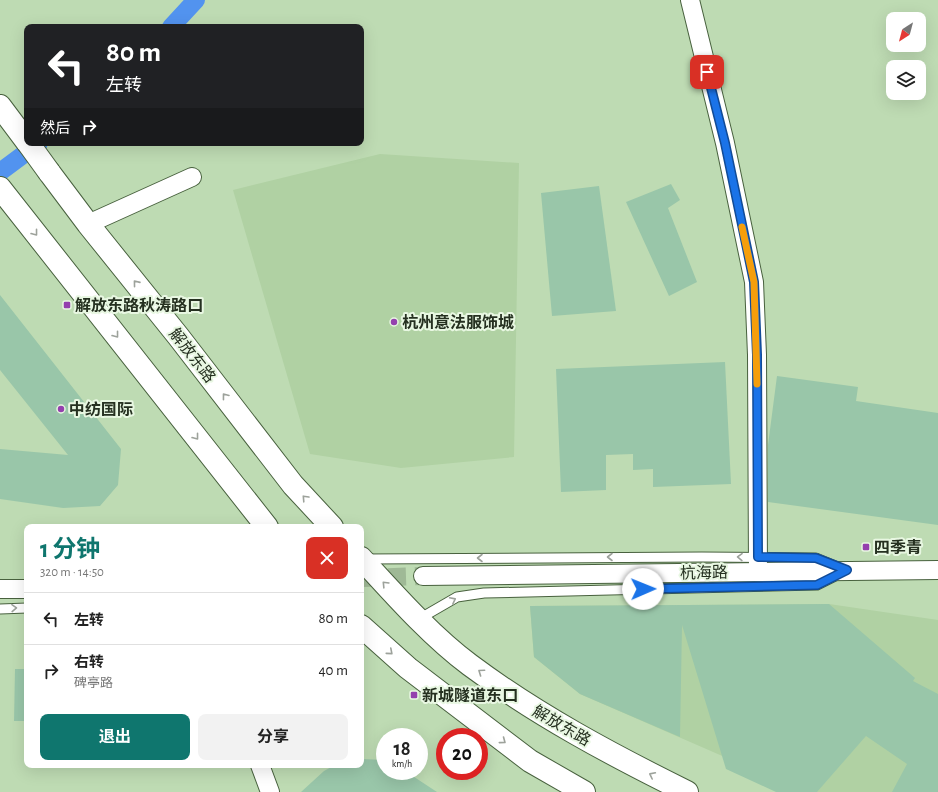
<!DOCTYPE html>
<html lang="zh">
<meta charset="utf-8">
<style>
body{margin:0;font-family:"Alegreya Sans","Noto Sans SC",sans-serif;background:#f2f2f2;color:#222;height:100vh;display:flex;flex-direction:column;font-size:15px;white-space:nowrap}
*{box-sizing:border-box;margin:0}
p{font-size:13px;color:#767676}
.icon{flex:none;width:22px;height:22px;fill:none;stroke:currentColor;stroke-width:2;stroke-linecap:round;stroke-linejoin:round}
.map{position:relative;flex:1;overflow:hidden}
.details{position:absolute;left:24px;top:524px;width:340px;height:244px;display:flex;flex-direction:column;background:#fff;border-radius:8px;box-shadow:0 4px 16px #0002}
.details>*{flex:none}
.hud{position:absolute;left:24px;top:24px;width:340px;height:122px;border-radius:8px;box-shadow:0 4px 16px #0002;background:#202124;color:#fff;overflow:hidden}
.needle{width:26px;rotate:216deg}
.tools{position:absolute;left:886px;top:12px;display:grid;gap:8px}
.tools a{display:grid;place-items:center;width:40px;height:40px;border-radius:8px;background:#fff;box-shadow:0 4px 16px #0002;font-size:20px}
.speed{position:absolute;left:376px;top:728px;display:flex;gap:8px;font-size:20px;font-weight:700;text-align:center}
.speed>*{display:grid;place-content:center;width:52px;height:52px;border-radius:50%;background:#fff;box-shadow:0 4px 16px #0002;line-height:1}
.speed small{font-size:10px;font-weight:400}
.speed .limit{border:6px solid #d22;background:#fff;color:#111}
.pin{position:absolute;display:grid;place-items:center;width:34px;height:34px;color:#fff;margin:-17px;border-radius:8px;box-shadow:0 2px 6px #0006}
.me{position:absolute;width:44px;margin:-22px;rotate:89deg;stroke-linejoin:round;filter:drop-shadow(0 0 3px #0008)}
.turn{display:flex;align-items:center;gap:14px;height:84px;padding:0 16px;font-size:18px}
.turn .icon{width:52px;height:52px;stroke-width:2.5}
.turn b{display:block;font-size:28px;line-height:34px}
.then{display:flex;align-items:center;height:38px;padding:0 16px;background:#0003;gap:8px;font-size:15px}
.round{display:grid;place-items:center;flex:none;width:42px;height:42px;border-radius:8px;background:#f2f2f2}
.head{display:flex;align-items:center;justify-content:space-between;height:68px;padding:0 16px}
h1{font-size:24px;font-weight:700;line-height:30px;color:#0f766e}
.cta{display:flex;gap:8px;margin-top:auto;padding:8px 16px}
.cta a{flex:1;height:46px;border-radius:8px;background:#0f766e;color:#fff;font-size:16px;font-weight:700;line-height:46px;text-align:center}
.cta a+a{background:#f2f2f2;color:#222}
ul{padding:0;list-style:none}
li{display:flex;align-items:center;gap:12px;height:52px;padding:0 16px;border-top:1px solid #e0e0e0}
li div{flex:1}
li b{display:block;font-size:15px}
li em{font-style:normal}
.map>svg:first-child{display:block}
.built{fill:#b0d1a3}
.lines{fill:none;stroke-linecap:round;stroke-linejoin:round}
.canal{stroke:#5293ef;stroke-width:18}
.building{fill:#99c6a9}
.minor-tunnel{stroke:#9fb996;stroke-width:18;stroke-dasharray:18 9;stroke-linecap:butt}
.service-casing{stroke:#48613e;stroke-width:11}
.minor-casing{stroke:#48613e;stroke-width:20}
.primary-casing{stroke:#48613e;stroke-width:24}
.service{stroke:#fff;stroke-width:9}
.minor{stroke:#fff;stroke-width:18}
.primary{stroke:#fff;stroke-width:22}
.primary-bridge-casing{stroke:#48613e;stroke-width:24;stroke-linecap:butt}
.primary-bridge{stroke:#fff;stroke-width:22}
.oneway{stroke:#9da29b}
.route-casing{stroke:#114b97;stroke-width:10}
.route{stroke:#1a73e8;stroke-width:7}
.slow{stroke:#f59e0b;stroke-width:7}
.poi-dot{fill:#9440ae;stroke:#e8f7e2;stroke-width:1.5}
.labels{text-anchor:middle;stroke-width:4;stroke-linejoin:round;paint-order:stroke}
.poi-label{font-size:16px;font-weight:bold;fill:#253020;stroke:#e8f7e2;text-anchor:start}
.street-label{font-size:16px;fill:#253020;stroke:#e8f7e2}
</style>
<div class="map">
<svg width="938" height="792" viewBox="0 0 938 792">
<rect width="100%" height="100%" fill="#bedbb3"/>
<g class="built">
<path d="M380,154L519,163L514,457L401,468L310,454L233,190Z"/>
<path d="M829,604L938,620V792H805L580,694L534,657L530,606Z"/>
</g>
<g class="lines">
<g class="canal">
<path d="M171,27L196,0"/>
<path d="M0,172L39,143"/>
</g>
</g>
<g class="building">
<path d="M671,184L680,200L668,208L697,282L669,296L626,202Z"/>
<path d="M599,186L616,311L552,316L541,193Z"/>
<path d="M0,295L121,449L118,485L100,506L63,508L0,499V449L68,455L0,370Z"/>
<path d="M725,362L731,484L653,487V469L633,470V454L606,455V490L561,492L556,369Z"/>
<path d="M777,376L858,387L856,401L938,413V525L768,502V445Z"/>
<path d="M829,604L915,678L913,681L938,694V792H892L907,764L866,736L817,792H776L726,769L682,625L680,737L580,694L534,657L530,606Z"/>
<path d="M15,669H27V721H14Z"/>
<path d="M361,759L385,760V771H405L437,792H301L324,771L335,765H361Z"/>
</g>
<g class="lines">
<path class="minor-tunnel" d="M361,578L423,576"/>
<g class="service-casing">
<g id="service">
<path d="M365,559L702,557L816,558L838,567"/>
<path d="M0,609L27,608"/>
<path d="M419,619L457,597L484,593L817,585L837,575"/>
</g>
</g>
<g class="minor-casing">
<g id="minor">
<path d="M690,0L725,143L754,282L757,355L758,572"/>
<path d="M88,224L192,177"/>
<path d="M423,576L938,570"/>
<path d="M0,589H27"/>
<path d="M260,765L270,792"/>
</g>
</g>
<g class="primary-casing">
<g id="primary">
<path d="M0,106L27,142"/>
<path d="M49,172L88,224L178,336L293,485L332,527"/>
<path d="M0,188L267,527"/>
<path d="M361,558C394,594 431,636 470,665C537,715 612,755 687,792"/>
<path d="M361,626L408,668L530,761L584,792"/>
</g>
</g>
<use href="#service" class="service"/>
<use href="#minor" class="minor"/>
<use href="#primary" class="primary"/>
<g class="primary-bridge-casing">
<path id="primary-bridge" d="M28,143L49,172"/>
</g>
<use href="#primary-bridge" class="primary-bridge"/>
</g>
<defs><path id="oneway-chevron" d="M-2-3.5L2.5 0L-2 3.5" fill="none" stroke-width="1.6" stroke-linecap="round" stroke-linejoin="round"/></defs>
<g class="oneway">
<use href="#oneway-chevron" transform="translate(35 233) rotate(52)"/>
<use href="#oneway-chevron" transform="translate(136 283) rotate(-129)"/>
<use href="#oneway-chevron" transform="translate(116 335) rotate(52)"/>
<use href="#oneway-chevron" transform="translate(225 396) rotate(-128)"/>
<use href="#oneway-chevron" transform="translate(196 437) rotate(52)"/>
<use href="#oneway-chevron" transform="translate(305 498) rotate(-133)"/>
<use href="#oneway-chevron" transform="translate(610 557) rotate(180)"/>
<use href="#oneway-chevron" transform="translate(740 557) rotate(-179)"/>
<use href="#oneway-chevron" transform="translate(480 558) rotate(180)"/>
<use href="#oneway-chevron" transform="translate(385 584) rotate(-134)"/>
<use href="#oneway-chevron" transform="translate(453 600) rotate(-27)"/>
<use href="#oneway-chevron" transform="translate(14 608) rotate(-2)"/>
<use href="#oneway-chevron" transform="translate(390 652) rotate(41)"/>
<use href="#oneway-chevron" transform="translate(481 672) rotate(-145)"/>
<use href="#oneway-chevron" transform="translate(503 741) rotate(37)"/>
<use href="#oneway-chevron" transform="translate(652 775) rotate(-153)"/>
</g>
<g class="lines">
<g class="route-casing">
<path id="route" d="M643,589L817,585L847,570L816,558L758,557L757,355L754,282L725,143L707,72"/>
</g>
<use href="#route" class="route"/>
<path class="slow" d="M742,227L754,282L757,384"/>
</g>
<g class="poi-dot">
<rect x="63" y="301" width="8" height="8" rx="2"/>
<circle cx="394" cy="322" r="4"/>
<circle cx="61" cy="409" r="4"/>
<rect x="862" y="543" width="8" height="8" rx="2"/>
<rect x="410" y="691" width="8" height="8" rx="2"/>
</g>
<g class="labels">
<g class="poi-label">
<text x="75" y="311">解放东路秋涛路口</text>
<text x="402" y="328">杭州意法服饰城</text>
<text x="69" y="415">中纺国际</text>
<text x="874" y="553">四季青</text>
<text x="422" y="701">新城隧道东口</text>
</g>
<g class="street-label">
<text transform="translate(193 355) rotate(52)" y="6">解放东路</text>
<text transform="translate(704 572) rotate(-1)" y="6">杭海路</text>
<text transform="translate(562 725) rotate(30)" y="6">解放东路</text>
</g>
</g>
</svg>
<div class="tools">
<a><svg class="needle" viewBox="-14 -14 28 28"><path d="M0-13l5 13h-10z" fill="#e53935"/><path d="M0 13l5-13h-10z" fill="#767676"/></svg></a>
<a><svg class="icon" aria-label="layers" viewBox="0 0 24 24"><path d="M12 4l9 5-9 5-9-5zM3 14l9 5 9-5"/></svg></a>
</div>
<div class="speed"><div>18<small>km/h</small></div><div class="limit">20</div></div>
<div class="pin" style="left:707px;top:72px;background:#d93025"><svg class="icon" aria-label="arrive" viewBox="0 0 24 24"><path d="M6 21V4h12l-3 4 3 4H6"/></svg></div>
<svg class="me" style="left:643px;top:589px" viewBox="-20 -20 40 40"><circle r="19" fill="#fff"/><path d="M0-13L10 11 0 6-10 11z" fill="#1a73e8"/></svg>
<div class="hud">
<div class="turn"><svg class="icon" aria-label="left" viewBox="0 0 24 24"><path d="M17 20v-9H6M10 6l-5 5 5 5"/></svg><div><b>80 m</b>左转</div></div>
<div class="then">然后<svg class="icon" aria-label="right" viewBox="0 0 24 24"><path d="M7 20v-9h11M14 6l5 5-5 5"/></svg></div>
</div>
<section class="details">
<div class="head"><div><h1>1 分钟</h1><p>320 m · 14:50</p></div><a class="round" style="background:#d93025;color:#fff"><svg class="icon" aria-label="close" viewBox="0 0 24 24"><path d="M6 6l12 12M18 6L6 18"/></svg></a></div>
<ul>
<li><svg class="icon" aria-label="left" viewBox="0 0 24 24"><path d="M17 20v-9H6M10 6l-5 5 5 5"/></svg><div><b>左转</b></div><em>80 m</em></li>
<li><svg class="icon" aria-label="right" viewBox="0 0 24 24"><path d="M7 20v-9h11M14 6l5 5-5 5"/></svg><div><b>右转</b><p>碑亭路</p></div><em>40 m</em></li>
</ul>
<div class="cta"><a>退出</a><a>分享</a></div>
</section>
</div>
